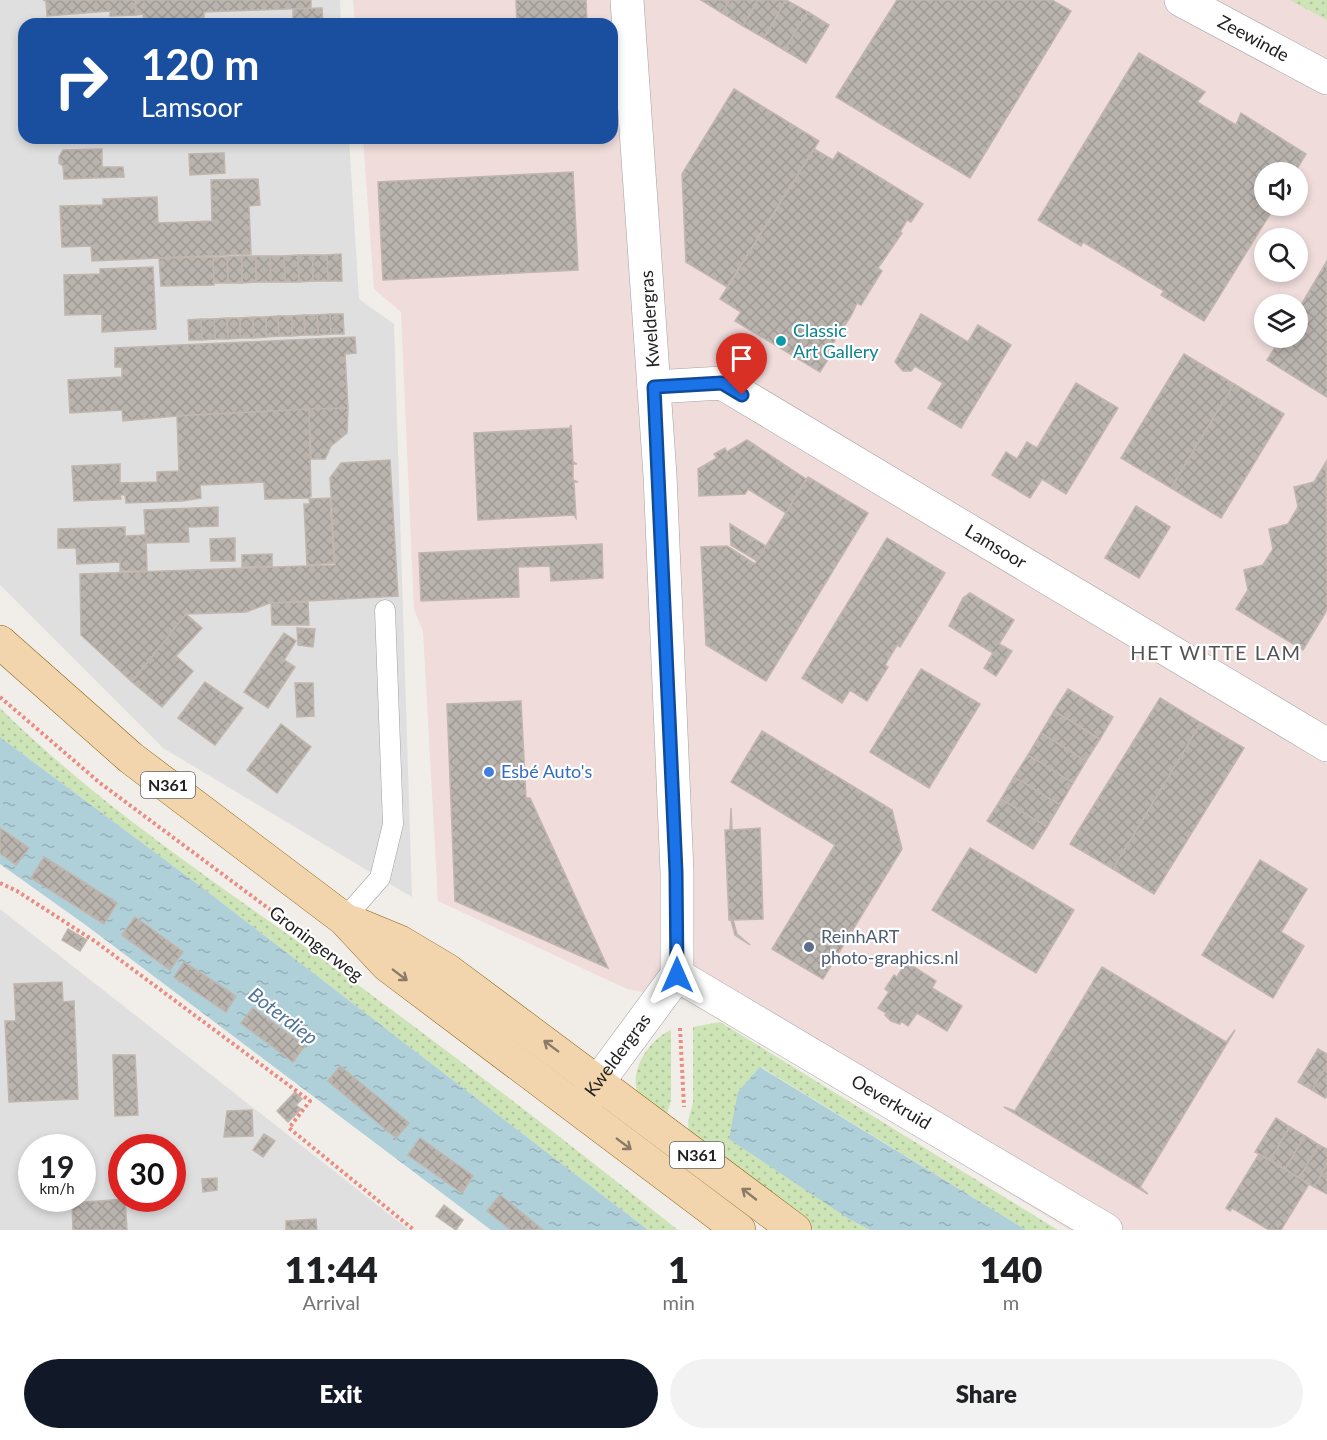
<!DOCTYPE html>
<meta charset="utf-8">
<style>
body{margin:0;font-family:Lato,sans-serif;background:#f2f2f2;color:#202124;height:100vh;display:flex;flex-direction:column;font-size:22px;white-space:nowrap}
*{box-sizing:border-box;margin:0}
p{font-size:20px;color:#757577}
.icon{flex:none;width:33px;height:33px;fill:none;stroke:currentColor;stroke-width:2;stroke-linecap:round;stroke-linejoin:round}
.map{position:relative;height:1230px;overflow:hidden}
.panel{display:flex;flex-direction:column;background:#fff;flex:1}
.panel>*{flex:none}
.banner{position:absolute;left:18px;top:18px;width:600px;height:126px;border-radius:18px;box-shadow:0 3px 9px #0003;background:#1a4fa0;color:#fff;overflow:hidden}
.controls{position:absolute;left:1254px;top:162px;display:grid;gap:12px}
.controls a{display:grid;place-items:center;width:54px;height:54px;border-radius:50%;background:#fff;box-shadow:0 3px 9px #0003;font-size:30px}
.speed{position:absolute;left:18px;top:1134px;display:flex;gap:12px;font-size:30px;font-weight:700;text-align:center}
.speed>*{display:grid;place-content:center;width:78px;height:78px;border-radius:50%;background:#fff;box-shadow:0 3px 9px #0003;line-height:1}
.speed small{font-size:15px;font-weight:400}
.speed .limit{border:9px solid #d22;background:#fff;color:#111}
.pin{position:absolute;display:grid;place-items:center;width:51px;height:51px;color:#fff;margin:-62px -26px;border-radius:50% 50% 50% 0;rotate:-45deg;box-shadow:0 0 6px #0007}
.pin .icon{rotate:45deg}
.me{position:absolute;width:66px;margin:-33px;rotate:0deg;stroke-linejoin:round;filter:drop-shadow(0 0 4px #0008)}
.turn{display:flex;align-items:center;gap:21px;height:126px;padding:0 24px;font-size:27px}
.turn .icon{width:78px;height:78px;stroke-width:2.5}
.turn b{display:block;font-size:42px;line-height:51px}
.eta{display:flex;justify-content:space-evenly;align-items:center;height:102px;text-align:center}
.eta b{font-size:36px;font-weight:800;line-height:42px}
.primary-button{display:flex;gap:12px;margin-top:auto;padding:12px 24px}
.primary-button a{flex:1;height:69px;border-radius:36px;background:#111827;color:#fff;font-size:24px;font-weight:800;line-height:69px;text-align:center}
.primary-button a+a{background:#f2f2f2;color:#202124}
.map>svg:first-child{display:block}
.residential{fill:#dfdfdf;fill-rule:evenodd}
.commercial{fill:#efdcdb;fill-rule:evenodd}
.grass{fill:url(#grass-dots)}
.water{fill:url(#water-ripples)}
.building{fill:url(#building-cross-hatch);stroke:#c1b6ad;stroke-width:1.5}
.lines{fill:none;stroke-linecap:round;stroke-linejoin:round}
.lane-casing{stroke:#a2a2a2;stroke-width:21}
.street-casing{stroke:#a2a2a2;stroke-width:34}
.primary-casing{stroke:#8c6412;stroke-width:34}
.path{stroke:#ea8c81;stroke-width:4;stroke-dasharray:3 3;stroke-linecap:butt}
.lane{stroke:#fff;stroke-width:20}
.street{stroke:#fff;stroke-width:33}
.primary{stroke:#f2d4ad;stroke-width:33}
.oneway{stroke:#8a7a67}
.route-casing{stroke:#114b97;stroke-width:15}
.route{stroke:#1a73e8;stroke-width:10}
.culture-dot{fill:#0f9aa8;stroke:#fff;stroke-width:2}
.shop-dot{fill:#3f7fe0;stroke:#fff;stroke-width:2}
.service-dot{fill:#5c6f8a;stroke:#fff;stroke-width:2}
.labels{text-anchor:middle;stroke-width:4.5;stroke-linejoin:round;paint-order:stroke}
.shield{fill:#fff;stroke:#646464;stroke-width:1.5}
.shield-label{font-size:16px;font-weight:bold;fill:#212121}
.street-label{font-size:18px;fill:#212121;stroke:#fff}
.culture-label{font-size:18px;fill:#0d838f;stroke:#fff;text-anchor:start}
.shop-label{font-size:18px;fill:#366cbe;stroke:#fff;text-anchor:start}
.service-label{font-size:18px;fill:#4e5e75;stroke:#fff;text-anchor:start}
.neighbourhood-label{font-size:20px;letter-spacing:1.5px;fill:#545454;stroke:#fff}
.water-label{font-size:20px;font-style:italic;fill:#517498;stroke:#fff}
</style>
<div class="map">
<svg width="1327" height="1230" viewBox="0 0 1327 1230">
<defs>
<pattern id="grass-dots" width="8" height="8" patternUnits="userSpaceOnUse" patternTransform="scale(1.5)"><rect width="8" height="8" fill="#cde4b6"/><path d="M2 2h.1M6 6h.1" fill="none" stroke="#b0c39c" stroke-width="1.8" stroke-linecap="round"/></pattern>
<pattern id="water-ripples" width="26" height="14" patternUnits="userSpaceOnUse" patternTransform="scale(1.5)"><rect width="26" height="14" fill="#afcfd9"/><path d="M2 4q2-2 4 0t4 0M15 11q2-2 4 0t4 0" fill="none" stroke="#96b1ba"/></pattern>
<pattern id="building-cross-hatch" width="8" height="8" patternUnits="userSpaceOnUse" patternTransform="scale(1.5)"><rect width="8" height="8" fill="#bab4af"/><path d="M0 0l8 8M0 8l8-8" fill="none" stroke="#a09a96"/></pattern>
</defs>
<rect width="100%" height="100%" fill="#f1eee9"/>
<g class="residential">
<path d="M0,0H340L341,24H24V138H349L359,299L394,324L412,897L163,748L0,585Z"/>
<path d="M0,909L409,1230H0ZM32,1148H82V1198H32ZM122,1148H172V1198H122Z"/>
</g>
<path class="commercial" d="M353,0H1327V1230H1069L699,1003L627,989L438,901L423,631L414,610L401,312L374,289L363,138H612V24H355ZM1264,172H1298V206H1264ZM1264,238H1298V272H1264ZM1264,304H1298V338H1264Z"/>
<g class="grass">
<path d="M1290,0H1327V20Z"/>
<path d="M0,708C95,802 209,878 318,956C440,1044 560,1136 678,1230H648L204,889L0,737Z"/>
<path d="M720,1022L1058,1230H1026L761,1067L849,1219L870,1230H813L689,1137L688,1121L693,1103V1027Z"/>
<path d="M671,1030V1101L664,1123C656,1115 640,1102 637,1091C630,1068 651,1038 671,1030Z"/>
</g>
<g class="water">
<path d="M0,737L204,889L648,1230H491L87,926L0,864Z"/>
<path d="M760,1067L1026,1230H870L849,1219L729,1139L738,1092Z"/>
</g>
<g class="building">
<path d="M135,0L136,15L110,16V11L47,16L46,1L43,0Z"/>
<path d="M136,0H311V8L204,12V24H144L143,14L136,15Z"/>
<path d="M516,0H586L587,24H517Z"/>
<path d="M701,0H730L722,13Z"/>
<path d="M730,0H758L743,26L722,13Z"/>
<path d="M758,0H786L764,38L743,26Z"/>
<path d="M786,0L808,12L784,50L764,38Z"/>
<path d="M897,0H1052L1071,11L970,178L836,97Z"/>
<path d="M322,8L323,24H293V9Z"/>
<path d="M808,12L829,25L806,63L784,50Z"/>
<path d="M1139,53L1205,92L1197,102L1236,125L1241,113L1306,154L1295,172H1264V206H1275L1204,321L1161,295L1164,291L1083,242L1081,246L1038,220Z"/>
<path d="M734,89L819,141L727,287L686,262L682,174Z"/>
<path d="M102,149V167H123L124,177L64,179L63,166L59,163V157L63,150Z"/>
<path d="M814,149L833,160L838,152L923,204L911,222L907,220L900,232L902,233L878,268L882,271L861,305L857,303L851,316L828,351L832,353L820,372L735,321L741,312L720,299Z"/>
<path d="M224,153L225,173L190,175L189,154Z"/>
<path d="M573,172L578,270L383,280L378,182Z"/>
<path d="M258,179L260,205L249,206L251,254L92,261L91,246L62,247L60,206L103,205V199L157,197L158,223L212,221L211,180Z"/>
<path d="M341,254L342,281H328L327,255Z"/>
<path d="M298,255L299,282H285L284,256Z"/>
<path d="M298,255H313V281L299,282Z"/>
<path d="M313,255H327L328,281H313Z"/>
<path d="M242,256V283H228L227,257Z"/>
<path d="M242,256H256V282L242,283Z"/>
<path d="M256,256H270L271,282H256Z"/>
<path d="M270,256H284L285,282H271Z"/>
<path d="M213,257H227L228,283H214Z"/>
<path d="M213,257L214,285L161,286L159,258Z"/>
<path d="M1327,261V397L1267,360L1281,338H1298V310Z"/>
<path d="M153,267L156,329L102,332V314L65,315L64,275L100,274V269Z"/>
<path d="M330,314H343L344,334H331Z"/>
<path d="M330,314L331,334L318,335L317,315Z"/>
<path d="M921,314L968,342L978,325L1011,345L961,428L928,408L943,383L915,366L911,371H903L895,362Z"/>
<path d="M304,315L305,335L292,336V316Z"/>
<path d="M304,315H317L318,335H305Z"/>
<path d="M278,316L279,336L266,337V317Z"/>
<path d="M278,316H292V336H279Z"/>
<path d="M253,317L254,338H240V318Z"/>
<path d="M253,317H266V337L254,338Z"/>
<path d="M227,318L228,339H215L214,319Z"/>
<path d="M227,318H240V338L228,339Z"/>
<path d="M201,319H214L215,339L202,340Z"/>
<path d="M201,319L202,340H189L188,320Z"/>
<path d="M355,337L356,353L345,354L348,408L177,416L123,421L122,410L70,413L68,380L122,377V367H115V348Z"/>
<path d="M1184,354L1234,384L1171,488L1121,458Z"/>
<path d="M1076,383L1118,408L1066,494L1042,479L1030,498L992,475L1006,452L1017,459L1027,442L1037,448Z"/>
<path d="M1234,384L1284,414L1221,518L1171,488Z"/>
<path d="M348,408L347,433L331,446L325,459H311L309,409Z"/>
<path d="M309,409L311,496L309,498L265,499L264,482L200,485L201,498L182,501L126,503L125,495H120L121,499L74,501L72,466L120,464V483L157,482V472L179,471L177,416Z"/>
<path d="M571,425L573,462L577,464H573V480L578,482H574L576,518L574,515L478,520L474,433L570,428Z"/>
<path d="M747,440L806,479L786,513L748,489L745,494L699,496L698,469L717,458L714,454L725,448L727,452Z"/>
<path d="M390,460L398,596L270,603L246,612L186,614L132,682L81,635L80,574L335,565L330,478L341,463Z"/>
<path d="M1326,462L1327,610L1303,650L1236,609L1248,590L1244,570L1263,565L1273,549L1269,529L1288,524L1298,507L1294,487L1314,482Z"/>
<path d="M808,477L868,513L766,681L706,645L701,547L727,546L755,564Z"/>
<path d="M330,498L334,563L307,565L304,504H310L309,499Z"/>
<path d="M1136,506L1170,527L1139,578L1105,558Z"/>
<path d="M218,507V526L188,527L189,542L146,543L144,510Z"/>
<path d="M730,524L766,546L757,561L731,545Z"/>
<path d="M125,527V536L146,535L147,571H120V562L77,564L76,548H58V529Z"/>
<path d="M235,538V561H211L210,539Z"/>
<path d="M887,538L945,573L900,647L897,645L885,665L888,667L867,701L850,690L842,703L802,678Z"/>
<path d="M602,544L603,578L551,581L550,566L518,567L519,597L421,601L419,553Z"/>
<path d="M272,554V566L242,567V555Z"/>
<path d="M970,593L1014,620L999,644L1012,651L996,676L984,668L993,653L949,626L963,598Z"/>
<path d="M308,602L309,625H272L271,603Z"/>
<path d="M186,614L202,628L176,656L193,671L162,707L132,682Z"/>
<path d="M297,628L315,629L313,647L298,645Z"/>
<path d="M284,633L296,641L284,660L295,667L268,708L244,692Z"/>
<path d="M921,669L980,704L929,788L870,752Z"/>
<path d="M205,682L243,708L215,745L178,718Z"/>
<path d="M295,683H313L314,716L297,717Z"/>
<path d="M1068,689L1113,717L1100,739L1054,711Z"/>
<path d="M1160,698L1201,723L1113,869L1070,844Z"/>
<path d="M521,701L526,798H530L608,968L455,901L447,704Z"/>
<path d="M1054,711L1100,739L1086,761L1041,733Z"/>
<path d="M1201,723L1244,748L1154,894L1113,869Z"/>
<path d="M281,724L311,747L277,793L247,770Z"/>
<path d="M762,731L892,810L902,849L823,979L772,949L835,845L731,782Z"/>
<path d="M1041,733L1086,761L1073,783L1028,755Z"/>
<path d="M1028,755L1073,783L1060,805L1014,777Z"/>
<path d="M1014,777L1060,805L1047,827L1001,799Z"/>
<path d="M1001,799L1047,827L1033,849L987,821Z"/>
<path d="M731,808L732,830L760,828L763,919L733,920L737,934L750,945L735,935L731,920H729L725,830H730Z"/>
<path d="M0,828L29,848L16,865L0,853Z"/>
<path d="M970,848L1074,910L1036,973L932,910Z"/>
<path d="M44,857L117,903L104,924L31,878Z"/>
<path d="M1260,860L1307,889L1281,932L1304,946L1273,998L1202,955Z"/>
<path d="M135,917L183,952L170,970L122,935Z"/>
<path d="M68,929L87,940L80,951L62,940Z"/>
<path d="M184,962L236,996L226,1012L174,977Z"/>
<path d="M906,962L936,981L932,988L962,1006L947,1031L917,1013L908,1026L901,1021L900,1024L891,1021L885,1015L886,1013L878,1008L889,992L885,989L894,975L897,977Z"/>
<path d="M1102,967L1226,1042L1235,1030L1140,1187L1148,1194L1004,1107L1015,1111Z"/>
<path d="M62,982L63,1002L74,1001L78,1099L9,1102L5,1021H16L14,984Z"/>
<path d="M253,1008L305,1046L293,1062L241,1023Z"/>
<path d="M1318,1049L1327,1054V1065L1312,1090L1298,1082Z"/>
<path d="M113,1055H135L138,1115L115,1116Z"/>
<path d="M1327,1065V1096L1325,1098L1312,1090Z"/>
<path d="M340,1066L409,1123L396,1138L328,1081Z"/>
<path d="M295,1092L302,1099L296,1105L301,1109L288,1122L277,1111Z"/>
<path d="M252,1110L253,1136L224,1137L227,1111Z"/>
<path d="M1276,1118L1290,1127L1270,1160L1255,1152Z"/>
<path d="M1290,1127L1305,1136L1285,1169L1270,1160Z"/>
<path d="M264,1134L275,1141L263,1157L253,1150Z"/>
<path d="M1305,1136L1319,1145L1299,1178L1285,1169Z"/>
<path d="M420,1138L473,1176L462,1193L408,1155Z"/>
<path d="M1319,1145L1327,1149V1165L1314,1187L1299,1178Z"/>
<path d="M1259,1154L1309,1184L1281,1230H1269L1232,1208L1230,1211L1226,1208Z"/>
<path d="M172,1164H184L185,1177L172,1178Z"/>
<path d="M1327,1165V1194L1314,1187Z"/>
<path d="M217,1178V1190L203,1192L202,1179Z"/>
<path d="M500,1195L543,1230H511L487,1211Z"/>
<path d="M125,1199L127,1230H73L72,1203Z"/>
<path d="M444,1205L463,1220L456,1230L436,1216Z"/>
<path d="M316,1219L317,1230H286V1221Z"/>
</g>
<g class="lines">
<g class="lane-casing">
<path id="lane" d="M344,919L380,878L393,824L385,610"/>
</g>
<g class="street-casing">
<g id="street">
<path id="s1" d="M1181,0L1327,78"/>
<path id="s2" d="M654,387L722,383L1327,745"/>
<path id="s3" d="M677,975L1106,1230"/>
<path id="s4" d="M581,1105L677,975V872L660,475L627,0"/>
</g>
</g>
<g class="primary-casing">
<g id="primary">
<path d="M0,642L131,758L344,919L387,965L739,1230"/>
<path d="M354,923L400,942L447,970L795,1230"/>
</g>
</g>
<g class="path">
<path d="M0,697L100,783L323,949"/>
<path d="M0,883L17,891L96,942L310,1101L289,1128L414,1230"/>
<path d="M680,1028L684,1107"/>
</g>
<use href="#lane" class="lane"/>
<use href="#street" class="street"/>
<use href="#primary" class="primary"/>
</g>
<defs><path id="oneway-shaft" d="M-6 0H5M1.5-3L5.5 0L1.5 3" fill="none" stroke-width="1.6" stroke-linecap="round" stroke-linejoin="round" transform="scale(1.5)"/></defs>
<g class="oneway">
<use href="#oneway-shaft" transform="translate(400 975) rotate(37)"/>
<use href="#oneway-shaft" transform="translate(551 1046) rotate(-143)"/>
<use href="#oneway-shaft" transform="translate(624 1144) rotate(37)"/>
<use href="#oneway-shaft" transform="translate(749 1194) rotate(-142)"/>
</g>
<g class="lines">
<g class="route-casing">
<path id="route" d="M677,975L676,872L654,387L722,383L742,395"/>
</g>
<use href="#route" class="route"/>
</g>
<circle class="culture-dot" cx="781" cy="341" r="6"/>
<circle class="shop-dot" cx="489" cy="772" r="6"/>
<circle class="service-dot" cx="809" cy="947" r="6"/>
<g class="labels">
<g class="shield">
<rect x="141" y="772" width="54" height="26" rx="4.5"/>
<rect x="670" y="1142" width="54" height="26" rx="4.5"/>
</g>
<g class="shield-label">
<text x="168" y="791">N361</text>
<text x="697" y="1161">N361</text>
</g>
<g class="street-label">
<text dy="6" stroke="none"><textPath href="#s1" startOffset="82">Zeewinde</textPath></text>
<text transform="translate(650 319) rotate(-94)" y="6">Kweldergras</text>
<text dy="6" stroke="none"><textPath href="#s2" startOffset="387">Lamsoor</textPath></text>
<text transform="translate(316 944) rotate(37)" y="6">Groningerweg</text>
<text dy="6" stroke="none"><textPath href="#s4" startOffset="62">Kweldergras</textPath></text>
<text dy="6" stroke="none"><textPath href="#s3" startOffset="249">Oeverkruid</textPath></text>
</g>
<g class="culture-label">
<text x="793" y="337">Classic<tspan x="793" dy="21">Art Gallery</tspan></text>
</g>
<g class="shop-label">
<text x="501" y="778">Esbé Auto's</text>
</g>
<g class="service-label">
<text x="821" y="943">ReinhART<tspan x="821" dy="21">photo-graphics.nl</tspan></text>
</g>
<g class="neighbourhood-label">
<text x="1216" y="660">HET WITTE LAM</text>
</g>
<g class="water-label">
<text transform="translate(283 1016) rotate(37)" y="7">Boterdiep</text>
</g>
</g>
</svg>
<div class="controls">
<a><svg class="icon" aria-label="sound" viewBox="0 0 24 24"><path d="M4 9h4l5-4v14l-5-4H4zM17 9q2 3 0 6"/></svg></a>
<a><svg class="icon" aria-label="search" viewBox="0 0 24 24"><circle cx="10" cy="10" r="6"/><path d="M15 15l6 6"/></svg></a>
<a><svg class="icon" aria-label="layers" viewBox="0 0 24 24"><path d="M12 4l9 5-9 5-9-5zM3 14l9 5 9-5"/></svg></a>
</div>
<div class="speed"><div>19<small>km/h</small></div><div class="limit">30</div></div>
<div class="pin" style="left:742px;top:395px;background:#d93025"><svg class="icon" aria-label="arrive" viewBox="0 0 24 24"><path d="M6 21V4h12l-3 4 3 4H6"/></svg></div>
<svg class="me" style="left:677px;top:975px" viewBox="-20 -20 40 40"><path d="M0-17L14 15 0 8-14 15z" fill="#1a73e8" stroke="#fff" stroke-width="4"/></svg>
<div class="banner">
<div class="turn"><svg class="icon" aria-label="right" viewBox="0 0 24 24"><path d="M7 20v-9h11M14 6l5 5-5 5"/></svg><div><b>120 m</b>Lamsoor</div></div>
</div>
</div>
<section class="panel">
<div class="eta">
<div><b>11:44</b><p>Arrival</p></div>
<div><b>1</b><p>min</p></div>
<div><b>140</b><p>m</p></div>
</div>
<div class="primary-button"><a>Exit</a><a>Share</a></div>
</section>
